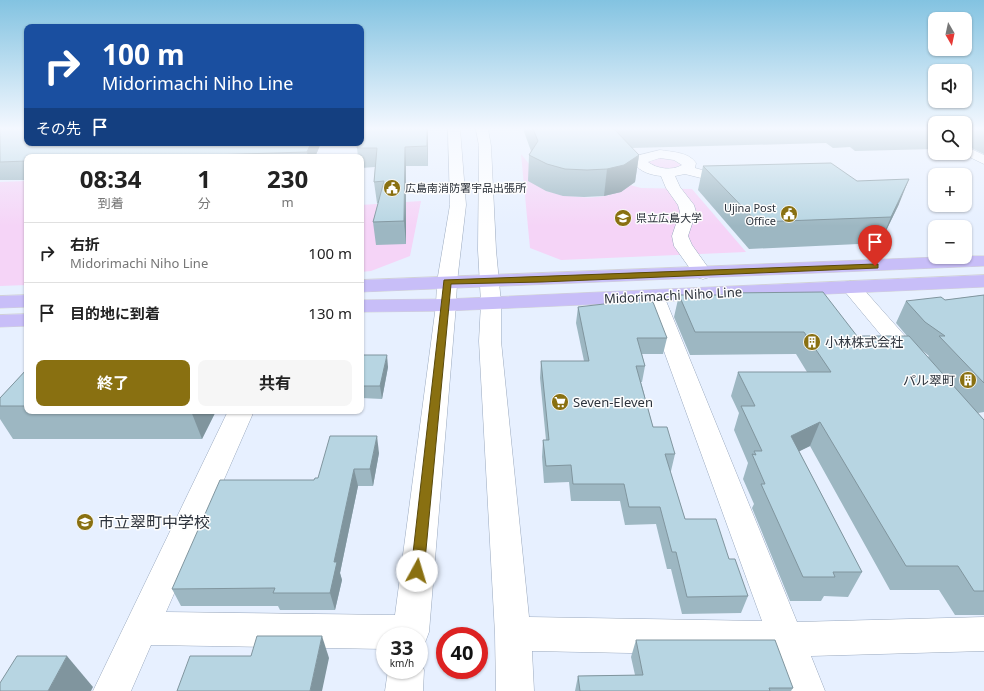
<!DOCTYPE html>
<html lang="ja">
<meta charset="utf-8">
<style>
body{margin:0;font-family:"Noto Sans","Noto Sans JP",sans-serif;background:#f6f6f6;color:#222;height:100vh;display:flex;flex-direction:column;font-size:15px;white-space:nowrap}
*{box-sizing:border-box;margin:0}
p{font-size:13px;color:#767676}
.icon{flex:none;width:22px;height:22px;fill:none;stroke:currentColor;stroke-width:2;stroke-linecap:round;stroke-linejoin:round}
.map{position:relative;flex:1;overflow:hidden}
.details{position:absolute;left:24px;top:154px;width:340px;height:260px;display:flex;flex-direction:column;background:#fff;border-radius:8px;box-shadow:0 1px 3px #0004}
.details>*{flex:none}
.guide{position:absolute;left:24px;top:24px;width:340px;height:122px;border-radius:8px;box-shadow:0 1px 3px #0004;background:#1a4fa0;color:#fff;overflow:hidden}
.needle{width:26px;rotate:171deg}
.buttons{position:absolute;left:928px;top:12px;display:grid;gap:8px}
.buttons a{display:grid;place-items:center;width:44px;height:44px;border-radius:8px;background:#fff;box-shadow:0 1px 3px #0004;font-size:20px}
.speed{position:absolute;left:376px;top:627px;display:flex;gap:8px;font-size:20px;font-weight:700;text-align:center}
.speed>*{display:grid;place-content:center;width:52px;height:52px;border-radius:50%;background:#fff;box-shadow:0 1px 3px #0004;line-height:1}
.speed small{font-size:10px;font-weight:400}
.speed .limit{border:6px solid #d22;background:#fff;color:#111}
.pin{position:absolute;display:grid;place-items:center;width:34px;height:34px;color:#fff;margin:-41px -17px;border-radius:50% 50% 50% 0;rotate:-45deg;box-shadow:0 0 4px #0007}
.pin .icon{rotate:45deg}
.me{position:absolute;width:44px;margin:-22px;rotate:6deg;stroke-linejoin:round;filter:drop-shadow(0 0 3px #0008)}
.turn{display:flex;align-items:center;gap:14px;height:84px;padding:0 12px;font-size:18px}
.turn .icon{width:52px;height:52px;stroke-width:2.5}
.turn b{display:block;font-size:28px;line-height:34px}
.then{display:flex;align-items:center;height:38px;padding:0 12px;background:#0003;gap:8px;font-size:15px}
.eta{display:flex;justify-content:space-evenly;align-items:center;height:68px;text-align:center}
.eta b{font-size:24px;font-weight:700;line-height:28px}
.primary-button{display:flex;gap:8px;margin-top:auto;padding:8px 12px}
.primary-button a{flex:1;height:46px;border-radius:8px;background:#897011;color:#fff;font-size:16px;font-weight:700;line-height:46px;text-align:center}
.primary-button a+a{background:#f6f6f6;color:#222}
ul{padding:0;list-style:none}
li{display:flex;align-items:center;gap:12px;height:60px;padding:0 12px;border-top:1px solid #e0e0e0}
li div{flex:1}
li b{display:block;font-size:15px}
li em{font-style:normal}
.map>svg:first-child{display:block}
.green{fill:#f5d4f7}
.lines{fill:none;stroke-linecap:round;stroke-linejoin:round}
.minor-casing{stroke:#9aa9bf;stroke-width:1}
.major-casing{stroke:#d1d2d4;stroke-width:1}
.minor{fill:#fff;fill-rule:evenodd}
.major{fill:#c8bef8;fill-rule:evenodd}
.wall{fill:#9db7c2;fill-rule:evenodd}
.shaded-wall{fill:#80959e}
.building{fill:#b7d5e2;stroke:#80959e}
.route{fill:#897011;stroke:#59490b}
.labels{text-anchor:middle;stroke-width:3;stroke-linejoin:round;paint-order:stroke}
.far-poi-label{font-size:11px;fill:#2d333c;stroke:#fdfdfd;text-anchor:start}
.street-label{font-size:13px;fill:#2d333c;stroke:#fdfdfd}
.poi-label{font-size:13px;fill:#2d333c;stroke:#fdfdfd;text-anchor:start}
.near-poi-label{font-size:16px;fill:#2d333c;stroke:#fdfdfd;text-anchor:start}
</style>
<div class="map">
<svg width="984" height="691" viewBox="0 0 984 691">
<rect width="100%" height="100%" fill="#e7f0ff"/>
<g class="green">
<path d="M521,154L534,170L546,191C573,198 606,203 630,185L641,188L692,189L746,252L561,260L530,248Z"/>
<path d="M668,156L683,166L675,170L653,168L646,160Z"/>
<path d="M27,181V285L0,286V182Z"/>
<path d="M421,201L410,256L371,271L361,272V205Z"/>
</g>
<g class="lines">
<g class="minor-casing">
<g id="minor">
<path d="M448,129H460L466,205L457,282L456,305L429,632L423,648L419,650V636H385V649L151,645L131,691H93L228,411H254L166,612L395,615L436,305L437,282L450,205Z"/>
<path d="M476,129H488L491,146L496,250L501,303V341L529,617L762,621L644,296L647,292L654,290L661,292L664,296L797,622L984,617V651L811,656L825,691H787L774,656L532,651L534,691H496L495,634L479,341L481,303L478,250L479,146Z"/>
<path d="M965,146L984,155V164L961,153H965Z"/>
<path d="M660,150C672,152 689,152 696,163L695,168L713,173L736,175L738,178L736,181L731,182L713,181L685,174L675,176L680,187L694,205L696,212L688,236L692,245L712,273L710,277L703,279L696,277L674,246L672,236L680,212L678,205L666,188L661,176C651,175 640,172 634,163L636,156ZM660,158L674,160L682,165C672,171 657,169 648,162Z"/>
<path d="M851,281L858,283L921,354L924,359L921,364L913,366L905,364L841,287L844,283Z"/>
<path d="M419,657L424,670L423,691H385L388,670H419Z"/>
</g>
</g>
<g class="major-casing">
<g id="major">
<path d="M965,256H984V266L361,292V280Z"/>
<path d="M984,275V287L446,311L361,312V300L446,299Z"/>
<path d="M27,295V307L0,308V296Z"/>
<path d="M27,314V326L0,327V315Z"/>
</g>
</g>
<use href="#minor" class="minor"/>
<use href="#major" class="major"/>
</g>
<g class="wall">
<path d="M0,129L321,143L315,157H27V180H0Z"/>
<path d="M362,129H428V166H406V244L376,245L373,222L378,203H377L374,182L375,167L361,168V157H358L357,148Z"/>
<path d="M523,129H935V149L855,151L850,147L833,148L826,143L631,148L639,155L635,182L621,192L604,196L584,197L563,196L546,191L528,181L529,155L531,151Z"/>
<path d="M965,129H984V154L965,145Z"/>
<path d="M703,166L857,181L899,204L880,243L749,249L698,190Z"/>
<path d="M727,293L857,336H907L896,323L906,301L945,300L984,295V412L978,413L984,420V615H955L939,590H890L810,446L799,451L862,572L848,597L824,596L821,601H790L752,508L754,504L743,479L748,463L734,430L739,413L731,396L738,372H807L796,354L690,355L674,317L679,295H726ZM922,350L929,356L928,357Z"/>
<path d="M578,307L667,338L663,354H642L645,366L642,382H641L653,427L675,454L671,471H670L685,519L729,559L748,596L741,613L682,614L671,569H667L656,524L625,525L620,501H571L569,482L544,483L542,457L543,440H546L540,378L541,361H584L576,323Z"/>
<path d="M361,355L388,367L382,399L361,398Z"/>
<path d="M27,369V411H216L202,439H13L0,419V398Z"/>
<path d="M379,453L373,486H358L340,573L342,580L335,610H280L278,606H181L172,589L314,480Z"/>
<path d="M636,640L793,688L791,691H575L578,676L635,675L631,657Z"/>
</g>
<g class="shaded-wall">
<path d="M427,129H428V166L427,146Z"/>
<path d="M311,143H321L315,157H308L307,152Z"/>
<path d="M405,147L406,166V244L404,221Z"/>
<path d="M639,155L635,182L621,192L604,196L607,169Z"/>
<path d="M909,179L899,204L880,243L891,217Z"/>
<path d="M387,355L388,367L382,399L380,386Z"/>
<path d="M191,411H216L202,439Z"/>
<path d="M820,422L810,446L782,460L791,436Z"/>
<path d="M377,436L379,453L373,486L370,469Z"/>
<path d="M354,469L358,486L340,573L342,580L335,610L330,593L334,562Z"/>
<path d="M322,636L329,658L322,691H310Z"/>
<path d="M67,656L93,687L91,691H48Z"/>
</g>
<g class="building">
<path d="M0,129H27V143H311L307,152L145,157H27V161L0,162Z"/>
<path d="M362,129H427V146L405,147L404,221L373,222L384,181L374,182L377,148H357L358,143H361V134Z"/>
<path d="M533,129H614L639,155L624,165L607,169L587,170L565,169L547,164L529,155L538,141Z"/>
<path d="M831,163L857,181L909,179L891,217L757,222L703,166Z"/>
<path d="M823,292L857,336H909L984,420V591H974L958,566H906L820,422L791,436L862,572H833L835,577H803L761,484H765L752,454L756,455L754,451H762L741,406H755L738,372H831L804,332H695L679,295H728L727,293Z"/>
<path d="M984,295V383L939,336H945L925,322L906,301L941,297L945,300Z"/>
<path d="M647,299L649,302H653L667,338H637L645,366H636L653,427H667L675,454H665L685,519H716L729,559H735L748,596L687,597L676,552H672L660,507H629L624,484H573L571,465L546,466L543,440H549L541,361H589L578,307Z"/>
<path d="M361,355H387L380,386H361Z"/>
<path d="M27,369V406H0V398Z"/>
<path d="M330,436H377L370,469H354L334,562H337L330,593H273L275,588L172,589L220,480H314L315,478H318Z"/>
<path d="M257,636H322L310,691H177L190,656H251Z"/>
<path d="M636,640H775L793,688H769L770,691H580L578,676L643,675Z"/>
<path d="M17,656H67L48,691H0V683Z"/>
</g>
<linearGradient id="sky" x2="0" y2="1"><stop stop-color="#83c3e1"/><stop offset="0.57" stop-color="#f4f8ff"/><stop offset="1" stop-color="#f4f8ff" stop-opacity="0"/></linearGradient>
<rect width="984" height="226" fill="url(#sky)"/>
<path class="route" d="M875,264H878V268L542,282L451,284L424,571L422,575L417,577L413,575L411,571L444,280Z"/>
<defs>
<g id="civic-disc" transform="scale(0.9)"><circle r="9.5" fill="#897011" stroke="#fdfdfd"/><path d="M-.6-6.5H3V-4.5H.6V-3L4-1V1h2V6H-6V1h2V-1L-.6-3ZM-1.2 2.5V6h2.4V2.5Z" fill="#fff"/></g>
<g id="university-disc" transform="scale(0.9)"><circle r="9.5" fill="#897011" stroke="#fdfdfd"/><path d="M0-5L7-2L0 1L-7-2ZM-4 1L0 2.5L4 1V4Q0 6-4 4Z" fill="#fff"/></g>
<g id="building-disc" transform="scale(0.9)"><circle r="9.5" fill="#897011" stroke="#fdfdfd"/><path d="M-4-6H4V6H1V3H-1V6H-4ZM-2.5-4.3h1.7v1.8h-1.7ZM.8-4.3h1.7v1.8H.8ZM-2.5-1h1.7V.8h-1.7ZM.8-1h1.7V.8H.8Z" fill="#fff"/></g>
<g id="supermarket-disc" transform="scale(0.9)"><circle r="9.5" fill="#897011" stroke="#fdfdfd"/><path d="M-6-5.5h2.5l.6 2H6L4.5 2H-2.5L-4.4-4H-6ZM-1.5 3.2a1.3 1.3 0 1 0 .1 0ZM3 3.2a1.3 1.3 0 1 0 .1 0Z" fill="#fff"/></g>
<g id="school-disc" transform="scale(0.9)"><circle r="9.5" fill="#897011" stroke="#fdfdfd"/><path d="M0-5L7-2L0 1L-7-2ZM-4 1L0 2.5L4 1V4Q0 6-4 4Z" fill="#fff"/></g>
</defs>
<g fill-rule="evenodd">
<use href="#civic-disc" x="392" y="188"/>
<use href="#civic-disc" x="789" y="214"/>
<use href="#university-disc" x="623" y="218"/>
<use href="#building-disc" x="812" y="342"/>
<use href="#building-disc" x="968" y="380"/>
<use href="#supermarket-disc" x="560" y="402"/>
<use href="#school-disc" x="85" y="522"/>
</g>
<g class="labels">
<g class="far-poi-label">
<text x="405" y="192">広島南消防署宇品出張所</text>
<text x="776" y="212" text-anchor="end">Ujina Post<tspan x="776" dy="13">Office</tspan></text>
<text x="636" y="222">県立広島大学</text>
</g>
<g class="street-label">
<text transform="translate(673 295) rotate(-3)" y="5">Midorimachi Niho Line</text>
</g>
<g class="poi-label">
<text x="825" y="347">小林株式会社</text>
<text x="955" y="385" text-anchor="end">パル翠町</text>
<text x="573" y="407">Seven-Eleven</text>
</g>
<g class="near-poi-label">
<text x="98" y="528">市立翠町中学校</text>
</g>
</g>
</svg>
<div class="buttons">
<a><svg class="needle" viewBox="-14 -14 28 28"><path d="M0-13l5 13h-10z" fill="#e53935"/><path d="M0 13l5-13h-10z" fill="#767676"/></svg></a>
<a><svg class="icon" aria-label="sound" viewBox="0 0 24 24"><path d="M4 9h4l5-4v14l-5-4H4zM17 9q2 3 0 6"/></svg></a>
<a><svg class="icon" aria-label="search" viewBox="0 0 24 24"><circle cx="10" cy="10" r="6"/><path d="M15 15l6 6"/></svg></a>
<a>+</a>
<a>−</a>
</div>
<div class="speed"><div>33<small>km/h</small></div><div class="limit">40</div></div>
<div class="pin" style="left:875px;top:266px;background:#d93025"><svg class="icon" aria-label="arrive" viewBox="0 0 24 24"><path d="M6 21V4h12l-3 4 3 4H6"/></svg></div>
<svg class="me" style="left:417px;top:571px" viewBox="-20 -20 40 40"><circle r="19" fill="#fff"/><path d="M0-13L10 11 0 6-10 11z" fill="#897011"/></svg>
<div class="guide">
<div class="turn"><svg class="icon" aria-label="right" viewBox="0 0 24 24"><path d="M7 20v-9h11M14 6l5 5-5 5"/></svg><div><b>100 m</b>Midorimachi Niho Line</div></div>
<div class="then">その先<svg class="icon" aria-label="arrive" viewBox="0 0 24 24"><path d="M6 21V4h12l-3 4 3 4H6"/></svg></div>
</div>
<section class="details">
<div class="eta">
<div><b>08:34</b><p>到着</p></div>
<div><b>1</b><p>分</p></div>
<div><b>230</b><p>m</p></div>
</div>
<ul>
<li><svg class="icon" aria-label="right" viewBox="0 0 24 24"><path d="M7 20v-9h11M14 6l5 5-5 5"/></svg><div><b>右折</b><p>Midorimachi Niho Line</p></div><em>100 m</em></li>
<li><svg class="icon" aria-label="arrive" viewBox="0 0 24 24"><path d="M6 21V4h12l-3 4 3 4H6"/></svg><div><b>目的地に到着</b></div><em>130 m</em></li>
</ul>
<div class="primary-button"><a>終了</a><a>共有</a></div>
</section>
</div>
